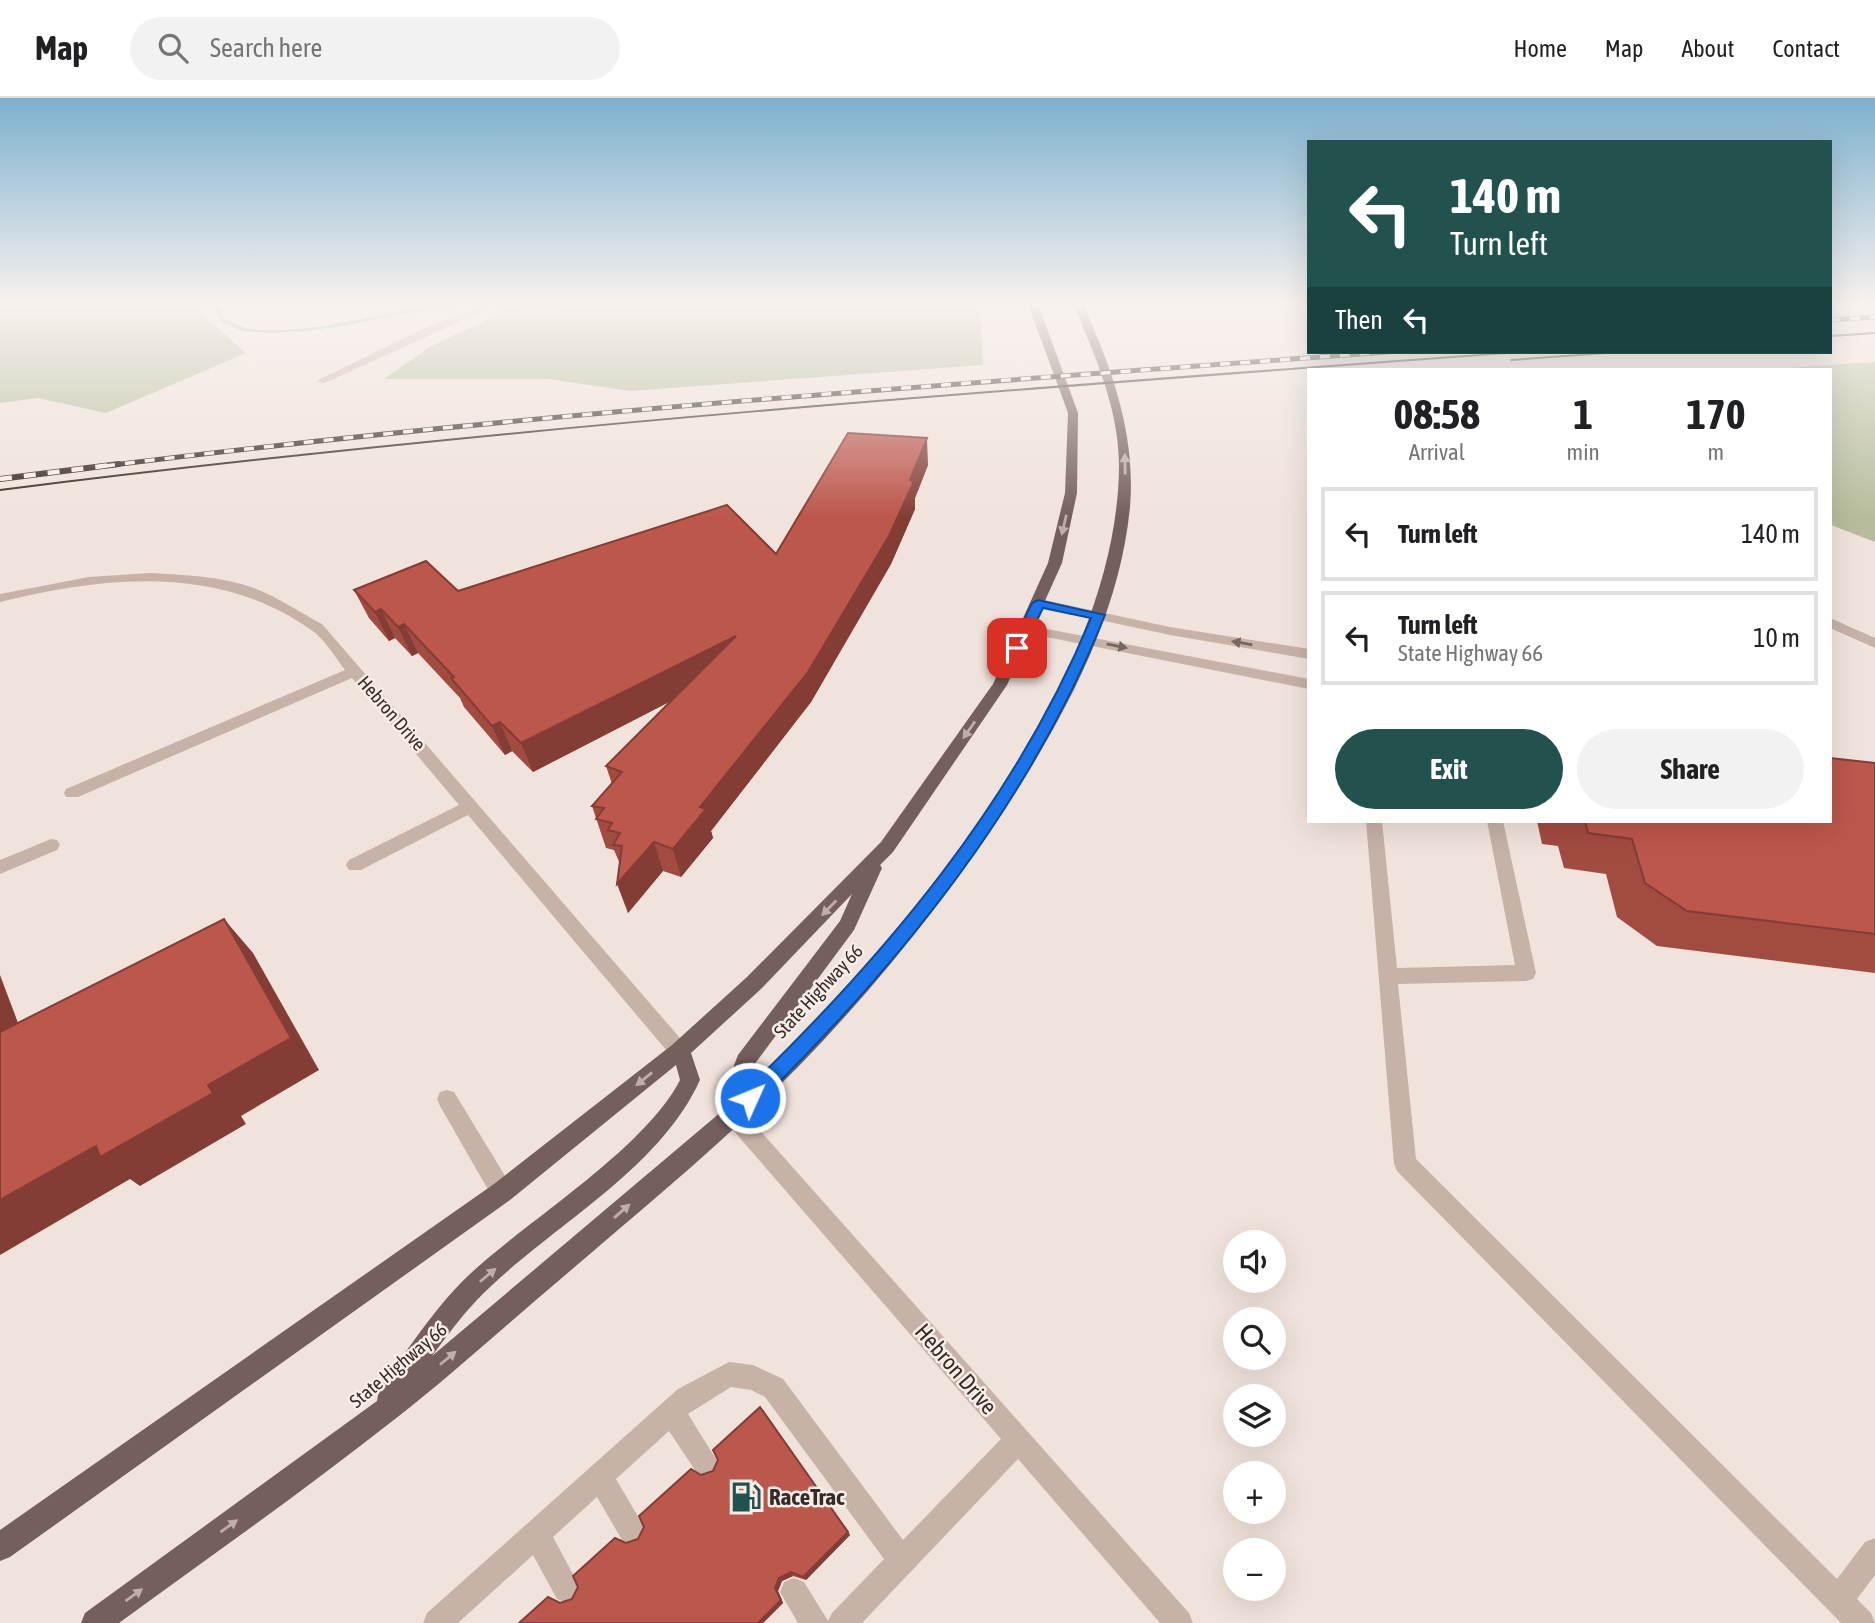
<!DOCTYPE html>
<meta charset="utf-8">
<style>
body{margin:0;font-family:"Asap Condensed",sans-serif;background:#f2f2f2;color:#202124;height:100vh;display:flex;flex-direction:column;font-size:26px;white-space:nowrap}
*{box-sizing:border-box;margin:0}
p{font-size:23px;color:#757577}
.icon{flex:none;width:38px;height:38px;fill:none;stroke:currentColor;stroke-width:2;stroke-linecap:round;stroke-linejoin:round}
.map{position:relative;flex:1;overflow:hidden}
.details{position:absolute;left:1307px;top:270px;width:525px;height:455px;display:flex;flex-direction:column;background:#fff;border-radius:0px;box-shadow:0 7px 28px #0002}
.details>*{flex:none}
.hud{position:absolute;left:1307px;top:42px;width:525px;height:214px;border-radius:0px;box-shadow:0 7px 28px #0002;background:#21524e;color:#fff;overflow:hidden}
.buttons{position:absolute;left:1223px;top:1132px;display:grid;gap:14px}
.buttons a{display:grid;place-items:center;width:63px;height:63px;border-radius:50%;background:#fff;box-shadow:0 7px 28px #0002;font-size:35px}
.pin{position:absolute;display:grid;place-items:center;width:60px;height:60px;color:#fff;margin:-30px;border-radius:14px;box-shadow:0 4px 10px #0006}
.me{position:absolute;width:77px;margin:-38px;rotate:46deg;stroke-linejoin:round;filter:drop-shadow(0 0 5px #0008)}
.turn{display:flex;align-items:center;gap:24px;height:147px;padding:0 28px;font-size:32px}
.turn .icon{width:91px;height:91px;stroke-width:2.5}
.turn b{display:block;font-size:49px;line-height:60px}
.then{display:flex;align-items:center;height:66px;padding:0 28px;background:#0003;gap:14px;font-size:26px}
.eta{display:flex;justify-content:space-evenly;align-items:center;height:119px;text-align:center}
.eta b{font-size:42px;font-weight:700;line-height:49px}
.button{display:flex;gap:14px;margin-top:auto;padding:14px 28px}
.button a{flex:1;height:80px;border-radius:42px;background:#21524e;color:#fff;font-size:28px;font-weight:700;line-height:80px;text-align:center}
.button a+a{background:#f2f2f2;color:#202124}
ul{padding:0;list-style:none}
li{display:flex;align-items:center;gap:21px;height:94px;margin:0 14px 10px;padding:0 14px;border:4px solid #e0e0e0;border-radius:0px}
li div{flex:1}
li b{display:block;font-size:26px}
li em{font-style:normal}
header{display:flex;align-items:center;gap:42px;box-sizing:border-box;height:98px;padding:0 35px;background:#fff;border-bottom:2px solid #e0e0e0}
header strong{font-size:33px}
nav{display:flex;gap:38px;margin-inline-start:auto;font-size:24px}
.search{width:490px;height:63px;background:#f2f2f2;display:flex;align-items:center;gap:18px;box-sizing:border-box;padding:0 24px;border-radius:38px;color:#757577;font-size:26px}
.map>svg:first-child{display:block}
.green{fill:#b7bd9c}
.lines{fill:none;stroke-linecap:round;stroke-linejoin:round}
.stream{fill:#7caaa6;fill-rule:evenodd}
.minor{fill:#c7b2a8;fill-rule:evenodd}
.major{fill:#755f5a;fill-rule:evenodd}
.tram{stroke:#342a28;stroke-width:2}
.rail-far1-casing{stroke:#342a28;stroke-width:5}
.rail-casing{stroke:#342a28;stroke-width:6}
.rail-far1{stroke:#f8eee7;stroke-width:3.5;stroke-dasharray:10;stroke-linecap:butt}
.rail{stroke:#f8eee7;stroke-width:4.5;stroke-dasharray:12;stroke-linecap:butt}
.wall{fill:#a24b41}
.shaded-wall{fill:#843d35}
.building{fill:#bc574c;stroke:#843d35;stroke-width:2}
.oneway{fill:#bdaea8}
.oneway2{fill:#766762}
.route{fill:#1a73e8;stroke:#114b97;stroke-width:2}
.labels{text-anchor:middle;stroke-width:5;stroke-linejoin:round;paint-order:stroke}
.street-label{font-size:19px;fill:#342a28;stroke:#f8eee7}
.near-street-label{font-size:23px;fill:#342a28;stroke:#f8eee7}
.near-poi-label{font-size:23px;font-weight:bold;fill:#342a28;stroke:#f8eee7;text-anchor:start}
</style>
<header>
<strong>Map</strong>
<div class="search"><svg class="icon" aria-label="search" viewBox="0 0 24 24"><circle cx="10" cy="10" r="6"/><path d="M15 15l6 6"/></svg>Search here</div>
<nav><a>Home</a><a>Map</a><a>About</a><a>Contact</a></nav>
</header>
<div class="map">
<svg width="1875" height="1525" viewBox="0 0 1875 1525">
<rect width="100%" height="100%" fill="#f0e3db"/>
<g class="green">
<path d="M0,206H200L205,219L246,255L106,315L38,300L0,305Z"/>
<path d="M521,206H980L983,267L630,293L548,281H384L431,248Z"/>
<path d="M1875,264V444L1831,427L1830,271H1770Z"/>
</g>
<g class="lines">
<g class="stream">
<path d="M212,206H218L225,221C232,224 239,228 245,230C291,239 359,221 405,212C423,209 448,203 464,209L461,211L422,213L340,228L305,233L271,235L243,233L221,224Z"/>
<path d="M542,206H576L573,208L495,212L492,210L495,208Z"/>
</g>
<g class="minor">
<path d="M485,206H498L325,285L316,283L425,230Z"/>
<path d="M150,475C184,477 221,478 254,490C278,499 299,514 322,526L686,947L689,953L686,959L679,962L672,959L468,717L361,772H349L346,767L349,762L459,707L352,580L78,699H66L64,695L66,691L345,572C335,559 324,540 310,531C217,466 105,478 0,504V496L89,479Z"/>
<path d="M1039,501L1170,529L1309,551V561L1170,537L1034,508L1032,505Z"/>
<path d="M1830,520L1875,540V550L1830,530Z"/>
<path d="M1026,527L1309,581V591L1021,534V528Z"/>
<path d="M1366,723H1382L1397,870L1515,867L1487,723H1503L1536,875L1533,881L1526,883L1398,886L1416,1061L1837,1481L1865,1444L1875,1440V1477L1857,1501L1871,1515L1875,1525H1841L1397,1073L1394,1066Z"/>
<path d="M51,741L57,742L60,747L57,752L0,776V762Z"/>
<path d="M447,992L454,994L510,1086L513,1094L510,1102L502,1105L494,1102L440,1008L437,1001L440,994Z"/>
<path d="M733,1007L740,1010L1189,1515L1193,1525H1160L1018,1361L862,1525H798L780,1494L784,1484L794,1480L804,1484L828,1523L832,1515L884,1461L765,1299L751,1292L731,1289L688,1316L719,1366L715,1375L706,1379L697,1375L669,1333L616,1381L646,1432L642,1442L632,1446L622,1442L597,1399L553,1439L581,1491L577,1501L567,1505L557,1501L533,1457L458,1525H423L427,1515L678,1291L729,1264L753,1267L783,1281L903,1442L1001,1341L726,1024L722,1017L726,1010Z"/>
</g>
<path class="major" d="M1028,206H1038L1078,315L1077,395L1062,465L1007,587L893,754L880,767L882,770L854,832L754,967L745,992C902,850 1118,588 1119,368C1119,311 1095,257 1073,206H1083C1112,271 1136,336 1130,409C1120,512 1071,606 1017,692C954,792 881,883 799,968C725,1043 643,1110 563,1179C507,1226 453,1276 395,1321C305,1392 211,1458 119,1525H81L85,1515L377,1303L379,1291C411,1248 439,1202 480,1167C537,1117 647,1047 680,982L676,967L510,1102L10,1459L0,1463V1432L494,1086L672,947L747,879L881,744L993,586L1048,465L1065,395L1068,315ZM852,796L840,823L738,957L718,1009L721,1014L432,1258C446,1239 460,1220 476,1203C546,1130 657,1076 700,982L691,955L761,891Z"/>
<g class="tram">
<path d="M1830,238L1875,235"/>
<path d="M1511,262L1620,254"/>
<path d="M0,392C506,328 1013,291 1521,254"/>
</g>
<g class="rail-far1-casing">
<g id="rail-far1">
<path d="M1830,222L1875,219"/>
<path d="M105,368C531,314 959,286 1387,254"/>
</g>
</g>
<g class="rail-casing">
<path id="rail" d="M0,381L119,366"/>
</g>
<use href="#rail-far1" class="rail-far1"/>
<use href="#rail" class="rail"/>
</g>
<g class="wall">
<path d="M928,367L915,400V411L891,466L811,604L711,733L713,740L681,779L663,773L628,815L620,766L614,752L606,750L592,708L612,686L606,668L671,603L533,674L512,653L505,657L464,609L460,600L418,555L412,558L395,540L389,543L369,520L354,492L458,493L776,456Z"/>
<path d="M1875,665V875L1657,848L1617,819L1606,776L1564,770L1558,748L1542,746L1537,723H1830Z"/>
<path d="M701,1377L848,1434L850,1437L806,1482L793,1478L782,1483L778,1493L783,1505L763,1525H519L560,1505L572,1501L626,1445L638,1441Z"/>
</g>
<g class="shaded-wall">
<path d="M927,340L928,367L915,400V411L891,466L811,604L711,733L713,740L681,779L673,751L910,382Z"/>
<path d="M381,511L395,540L389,543L375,514Z"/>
<path d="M404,526L418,555L412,558L398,529Z"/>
<path d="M736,538L741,567L533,674L521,645Z"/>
<path d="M500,624L512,653L505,657L492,628Z"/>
<path d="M654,744L663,773L628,815L617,786Z"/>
<path d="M224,821L253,855L319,972L241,1018L246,1026L140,1088L130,1081L0,1157V1102L96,1048Z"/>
<path d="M0,877L35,970L0,943Z"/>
<path d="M848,1434L850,1437L806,1482L803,1479Z"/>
<path d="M791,1474L793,1478L782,1483L778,1493L783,1505L763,1525H758L779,1480Z"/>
</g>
<g class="building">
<path d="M848,335L927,340L910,382L914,383L889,438L808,574L700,709L706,711L673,751L654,744L617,786L622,748L613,747L620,735L608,732L612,725L596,721L604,710L592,708L622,674L606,668L736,538L521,645L500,624L492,628L451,580L454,579L404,526L398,529L381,511L375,514L354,492L426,463L458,493L727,407L776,456Z"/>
<path d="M1830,660L1875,665V836L1687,813L1645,785L1632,741L1588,735L1585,723H1830Z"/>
<path d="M224,821L291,940L208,987L213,995L100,1059L96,1048L0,1102V934Z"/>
<path d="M760,1309L848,1434L803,1479L791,1474L779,1480L775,1490L781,1502L758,1525H519L548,1499L560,1505L572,1501L578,1489L573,1478L615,1440L626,1445L638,1441L644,1429L639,1418L691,1371L701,1377L713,1373L718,1362L713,1352Z"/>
</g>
<defs><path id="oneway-solid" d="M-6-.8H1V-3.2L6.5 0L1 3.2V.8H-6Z" transform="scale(1.75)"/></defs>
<g class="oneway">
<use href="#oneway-solid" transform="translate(1125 366) rotate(-91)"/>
<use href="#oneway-solid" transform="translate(1064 427) rotate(103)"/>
<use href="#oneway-solid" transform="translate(969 632) rotate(125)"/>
<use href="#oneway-solid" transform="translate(829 810) rotate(134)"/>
<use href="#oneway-solid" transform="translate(644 981) rotate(141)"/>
<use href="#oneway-solid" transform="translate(622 1113) rotate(-41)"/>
<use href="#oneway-solid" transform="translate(488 1177) rotate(-40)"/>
<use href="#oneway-solid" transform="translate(448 1260) rotate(-40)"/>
<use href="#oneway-solid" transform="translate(229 1428) rotate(-36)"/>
<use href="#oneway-solid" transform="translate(134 1497) rotate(-36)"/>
</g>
<g class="oneway2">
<use href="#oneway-solid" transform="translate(1242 545) rotate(-170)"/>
<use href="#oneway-solid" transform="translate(1117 548) rotate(11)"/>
</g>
<linearGradient id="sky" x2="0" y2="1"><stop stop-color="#7db0ce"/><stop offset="0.49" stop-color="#f8f2ef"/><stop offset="1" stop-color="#f8f2ef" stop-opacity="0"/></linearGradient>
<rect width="1875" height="419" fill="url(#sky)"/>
<path class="route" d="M1038,502L1105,517C1030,706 901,865 757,1006L750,1009L744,1006L741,1000L744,994C886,857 1015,704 1091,520L1043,510L1022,553H1013L1011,550L1032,505Z"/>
<defs>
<g id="fuel-bare" transform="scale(2.415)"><path d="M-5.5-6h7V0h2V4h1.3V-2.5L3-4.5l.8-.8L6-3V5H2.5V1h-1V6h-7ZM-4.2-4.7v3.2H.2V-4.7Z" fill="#21524e" stroke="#f8eee7" stroke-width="2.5" paint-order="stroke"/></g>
</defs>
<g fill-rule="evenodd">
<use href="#fuel-bare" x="746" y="1399"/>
</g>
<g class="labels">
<g class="street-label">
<text transform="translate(392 615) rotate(49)" y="7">Hebron Drive</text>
<text transform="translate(818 893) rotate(-47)" y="7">State Highway 66</text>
<text transform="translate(398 1267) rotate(-40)" y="7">State Highway 66</text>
</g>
<g class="near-street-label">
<text transform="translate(956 1271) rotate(49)" y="8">Hebron Drive</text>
</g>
<g class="near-poi-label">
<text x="769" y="1407">RaceTrac</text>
</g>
</g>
</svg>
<div class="buttons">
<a><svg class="icon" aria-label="sound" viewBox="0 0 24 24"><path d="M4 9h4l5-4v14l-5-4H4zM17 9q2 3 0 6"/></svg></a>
<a><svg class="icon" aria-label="search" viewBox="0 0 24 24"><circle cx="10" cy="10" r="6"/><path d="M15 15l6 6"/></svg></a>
<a><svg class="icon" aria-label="layers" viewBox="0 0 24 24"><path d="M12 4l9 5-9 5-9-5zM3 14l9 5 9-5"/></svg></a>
<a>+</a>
<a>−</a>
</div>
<div class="pin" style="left:1017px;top:550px;background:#d93025"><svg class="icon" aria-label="arrive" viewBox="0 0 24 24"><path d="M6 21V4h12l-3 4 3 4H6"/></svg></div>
<svg class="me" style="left:750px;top:1000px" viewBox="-20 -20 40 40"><circle r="17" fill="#1a73e8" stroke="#fff" stroke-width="3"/><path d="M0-11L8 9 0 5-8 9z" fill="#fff"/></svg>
<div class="hud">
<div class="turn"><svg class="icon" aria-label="left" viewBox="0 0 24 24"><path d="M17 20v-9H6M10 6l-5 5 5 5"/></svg><div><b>140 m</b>Turn left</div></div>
<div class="then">Then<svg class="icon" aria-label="left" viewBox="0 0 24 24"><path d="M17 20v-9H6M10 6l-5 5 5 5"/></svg></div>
</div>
<section class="details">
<div class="eta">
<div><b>08:58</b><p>Arrival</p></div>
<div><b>1</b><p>min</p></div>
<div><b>170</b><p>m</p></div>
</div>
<ul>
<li><svg class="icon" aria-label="left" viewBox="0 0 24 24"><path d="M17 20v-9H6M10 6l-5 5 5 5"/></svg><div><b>Turn left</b></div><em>140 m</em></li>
<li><svg class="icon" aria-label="left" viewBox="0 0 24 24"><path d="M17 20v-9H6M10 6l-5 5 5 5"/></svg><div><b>Turn left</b><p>State Highway 66</p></div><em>10 m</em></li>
</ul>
<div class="button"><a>Exit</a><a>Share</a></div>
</section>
</div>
